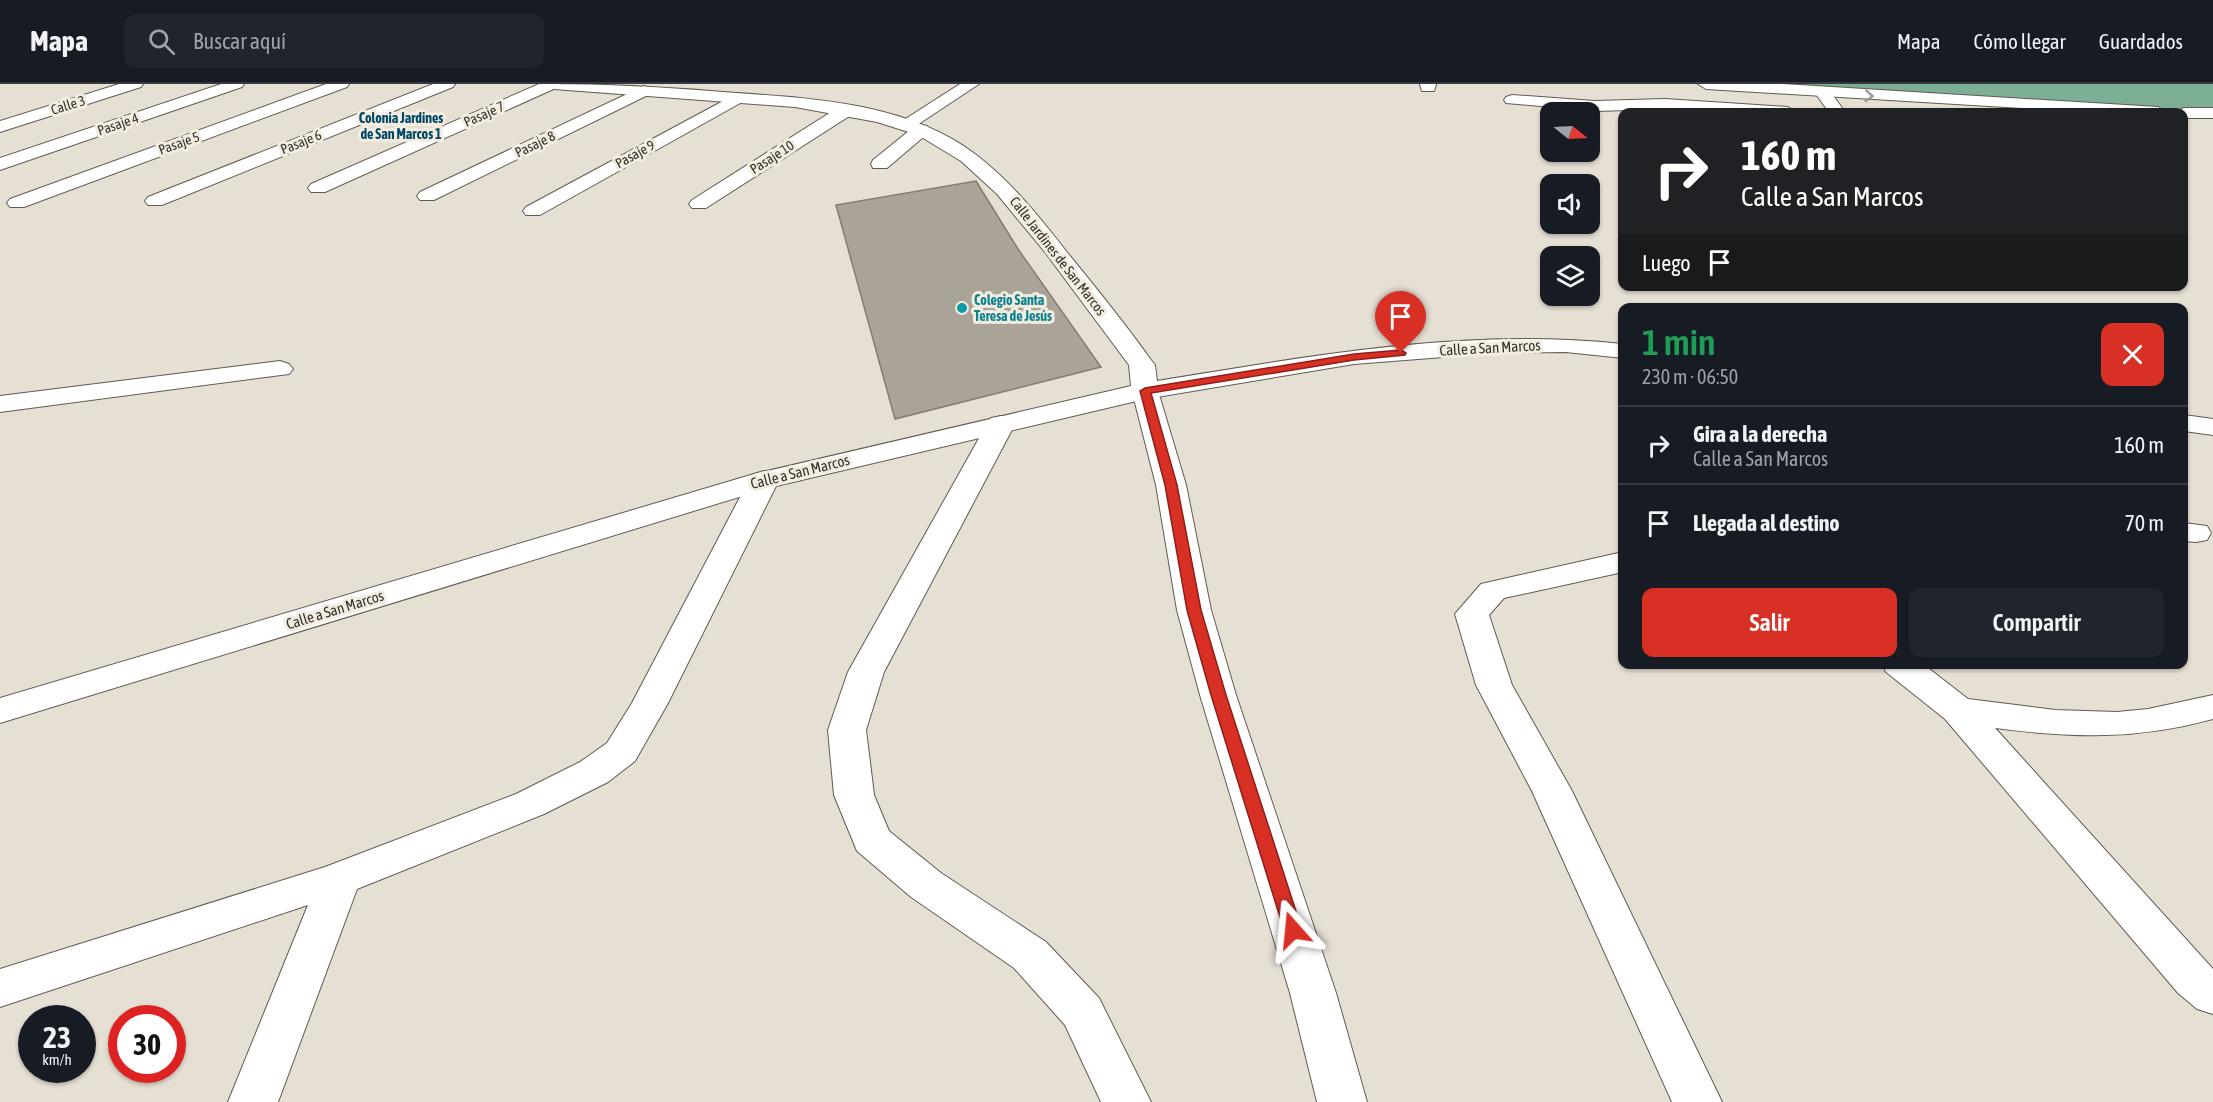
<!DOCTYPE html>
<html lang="es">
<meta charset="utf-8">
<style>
body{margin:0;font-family:"Asap Condensed",sans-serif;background:#20242c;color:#f1f3f6;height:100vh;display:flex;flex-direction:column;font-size:22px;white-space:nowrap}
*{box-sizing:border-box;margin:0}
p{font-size:20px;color:#9ea1a6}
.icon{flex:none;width:33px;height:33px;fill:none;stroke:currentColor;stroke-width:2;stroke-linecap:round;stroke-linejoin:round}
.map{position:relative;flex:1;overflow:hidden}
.drawer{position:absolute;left:1618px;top:219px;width:570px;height:366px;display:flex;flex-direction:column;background:#171b24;border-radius:12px;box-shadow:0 2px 4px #0004}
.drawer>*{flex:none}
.top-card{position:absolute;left:1618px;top:24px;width:570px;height:183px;border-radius:12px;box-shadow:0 2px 4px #0004;background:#202124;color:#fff;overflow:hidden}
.needle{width:39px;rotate:108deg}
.fabs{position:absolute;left:1540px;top:18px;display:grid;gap:12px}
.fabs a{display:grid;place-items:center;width:60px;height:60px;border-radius:12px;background:#171b24;box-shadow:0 2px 4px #0004;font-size:30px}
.speed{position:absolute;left:18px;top:921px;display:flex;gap:12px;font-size:30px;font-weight:700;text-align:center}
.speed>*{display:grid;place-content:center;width:78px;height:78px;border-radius:50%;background:#171b24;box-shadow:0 2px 4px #0004;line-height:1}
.speed small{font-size:15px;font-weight:400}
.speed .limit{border:9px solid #d22;background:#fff;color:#111}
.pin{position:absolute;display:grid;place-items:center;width:51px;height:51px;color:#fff;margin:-62px -26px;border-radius:50% 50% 50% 0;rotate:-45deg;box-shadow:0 0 6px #0007}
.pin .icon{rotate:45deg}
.me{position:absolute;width:66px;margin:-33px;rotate:342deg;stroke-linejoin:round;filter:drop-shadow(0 0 4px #0008)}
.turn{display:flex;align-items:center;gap:21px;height:126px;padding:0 24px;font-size:27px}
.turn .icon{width:78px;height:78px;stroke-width:2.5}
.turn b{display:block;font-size:42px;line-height:51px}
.then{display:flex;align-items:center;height:57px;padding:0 24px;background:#0003;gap:12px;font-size:22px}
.round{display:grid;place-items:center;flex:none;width:63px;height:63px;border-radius:12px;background:#20242c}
.summary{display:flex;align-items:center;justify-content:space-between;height:102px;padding:0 24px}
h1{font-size:36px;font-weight:600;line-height:45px;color:#1e9e55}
.cta{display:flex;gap:12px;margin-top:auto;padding:12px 24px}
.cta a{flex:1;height:69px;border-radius:12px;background:#d93025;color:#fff;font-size:24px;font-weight:600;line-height:69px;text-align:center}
.cta a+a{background:#20242c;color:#f1f3f6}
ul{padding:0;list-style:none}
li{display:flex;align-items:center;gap:18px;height:78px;padding:0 24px;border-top:2px solid #363941}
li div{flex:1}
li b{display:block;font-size:22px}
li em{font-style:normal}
header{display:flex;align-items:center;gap:36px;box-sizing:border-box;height:84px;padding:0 30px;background:#171b24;border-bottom:2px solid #363941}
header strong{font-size:28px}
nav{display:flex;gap:33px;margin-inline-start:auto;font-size:21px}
.search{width:420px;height:54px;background:#20242c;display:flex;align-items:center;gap:15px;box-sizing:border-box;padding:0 21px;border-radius:12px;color:#9ea1a6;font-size:22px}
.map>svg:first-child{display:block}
.forest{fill:#7daf96}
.building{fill:#aaa398;stroke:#837d71;stroke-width:1.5}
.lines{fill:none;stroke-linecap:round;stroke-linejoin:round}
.minor-casing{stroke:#615b51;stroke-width:2}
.major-casing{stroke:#615b51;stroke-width:2}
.highway-casing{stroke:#615b51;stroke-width:2}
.minor{fill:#fff;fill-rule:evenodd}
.major{fill:#fff;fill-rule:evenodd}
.highway{fill:#fff;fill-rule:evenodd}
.oneway{stroke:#9a9896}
.route{fill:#d93025;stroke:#8d1f18;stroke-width:1.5}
.culture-dot{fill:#0f9aa8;stroke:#f3ece0;stroke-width:2}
.labels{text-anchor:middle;stroke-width:6;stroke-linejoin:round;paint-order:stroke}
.far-street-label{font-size:14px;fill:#34312d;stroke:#f3ece0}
.far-neighbourhood-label{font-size:14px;font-weight:bold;fill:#004865;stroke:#f3ece0}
.far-culture-label{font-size:14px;font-weight:bold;fill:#0d838f;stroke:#f3ece0;text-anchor:start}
.street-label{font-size:15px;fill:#34312d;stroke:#f3ece0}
</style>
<header>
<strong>Mapa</strong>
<div class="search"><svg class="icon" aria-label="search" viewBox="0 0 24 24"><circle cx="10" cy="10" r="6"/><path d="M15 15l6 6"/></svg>Buscar aquí</div>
<nav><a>Mapa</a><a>Cómo llegar</a><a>Guardados</a></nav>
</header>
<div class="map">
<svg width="2213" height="1018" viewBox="0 0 2213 1018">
<rect width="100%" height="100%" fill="#e6dfd3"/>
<path class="forest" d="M1764,0H2213V25L2087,22Z"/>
<path class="building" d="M976,97L1018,165L1101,283L895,335L836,121Z"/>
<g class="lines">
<g class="minor-casing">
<g id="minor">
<path d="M119,0H143L141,3L0,48V37Z"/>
<path d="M221,0H244L242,3L0,86V74Z"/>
<path d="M326,0H349L347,3L24,123H10L7,119L10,115Z"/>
<path d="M433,0H455L453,3L162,121H148L145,117L148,113Z"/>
<path d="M539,0H560L558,3L325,108H311L308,104L311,100Z"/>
<path d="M960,0H979L911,45H899L896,41Z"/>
<path d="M1420,0H1436L1434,7H1422Z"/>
<path d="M644,2L650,4L652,7L650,10L434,116H420L417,112L420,108Z"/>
<path d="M1823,4L1829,6L1845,28H1829L1815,9Z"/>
<path d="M738,9L744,11L746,14L744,17L540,131H526L523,127L526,123Z"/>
<path d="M1512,11L1595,17L1665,15L1788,23L1796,28H1720L1665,25L1595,27L1506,19L1504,16L1506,13Z"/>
<path d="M845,22L853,27L851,31L706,124H692L689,120L692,116L839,23Z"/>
<path d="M921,41L927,42L930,46L927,50L887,84H873L871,80L873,76L915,42Z"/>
<path d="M280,277L289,280L293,285L289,290L0,328V312Z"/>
<path d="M1145,299L1154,301L1158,307L1186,401L1211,526L1236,611L1336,909L1367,1018H1317L1290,909L1200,611L1177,526L1156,401L1132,307L1136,301Z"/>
<path d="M1001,332L1011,334L1015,340L884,588L866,646L874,711L889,747L941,789L1046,858L1099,914L1151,1018H1101L1065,941L1014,884L911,813L857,767L834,711L828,646L848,588L987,340L991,334Z"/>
<path d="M764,387L774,390L779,396L668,619L635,677L608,698L544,730L357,805L278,1018H228L308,821L0,923V885L325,783L516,710L580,678L607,659L632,619L749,396L754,390Z"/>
<path d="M2184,439L2207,442L2211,449L2207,456L2196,458L2184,457Z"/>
<path d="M1623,468V488L1504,514L1489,531L1512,601L1572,707L1722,1018H1672L1532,707L1476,601L1455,530L1481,500Z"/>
<path d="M1882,580H1923L1968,615L2055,626L2117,628L2148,625L2213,611V635C2137,656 2072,654 1995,644L2213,885V930L2197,925L2178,909L1945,635L1886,588Z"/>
</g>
</g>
<g class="major-casing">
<g id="major">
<path d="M546,0C605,0 664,3 723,8C806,14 905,17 975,70C1012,98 1041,135 1070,172C1098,206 1125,240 1151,276L1155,281L1157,297C1312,272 1465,243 1623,260V274L1566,268L1495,269L1354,280L1145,315L772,403L0,639V614L754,390L1131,302L1129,281L1045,168L997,110L961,77L918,51L877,38L795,23L554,5Z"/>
<path d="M2184,331L2213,335V351L2184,347Z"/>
</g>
</g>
<g class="highway-casing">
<g id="highway">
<path d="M1698,0H1783L2158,23L2166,28H2086L1706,5Z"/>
<path d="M2184,24H2213V34H2184V28H2176Z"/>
</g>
</g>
<use href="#minor" class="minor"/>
<use href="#major" class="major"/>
<use href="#highway" class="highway"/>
</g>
<defs><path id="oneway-chevron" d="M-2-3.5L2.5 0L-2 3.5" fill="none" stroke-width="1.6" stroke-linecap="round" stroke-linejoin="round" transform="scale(1.5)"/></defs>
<use class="oneway" href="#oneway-chevron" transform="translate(1869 12) rotate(4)"/>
<path class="route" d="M1401,266L1406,269L1405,271L1354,276L1151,309L1177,401L1201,526L1226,611L1302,846L1299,851L1293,853L1286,851L1284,846L1211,611L1187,526L1165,401L1140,307L1145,304L1354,270Z"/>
<circle class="culture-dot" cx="962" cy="224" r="6"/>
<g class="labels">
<g class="far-street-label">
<text transform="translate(68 21) rotate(-17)" y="5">Calle 3</text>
<text transform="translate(484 30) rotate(-24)" y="5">Pasaje 7</text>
<text transform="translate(118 40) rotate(-19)" y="5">Pasaje 4</text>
<text transform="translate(301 58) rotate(-22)" y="5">Pasaje 6</text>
<text transform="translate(179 59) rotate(-20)" y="5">Pasaje 5</text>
<text transform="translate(535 60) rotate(-26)" y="5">Pasaje 8</text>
<text transform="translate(635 70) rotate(-29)" y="5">Pasaje 9</text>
<text transform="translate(772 73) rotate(-33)" y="5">Pasaje 10</text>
<text transform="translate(1058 172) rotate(52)" y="5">Calle Jardines de San Marcos</text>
</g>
<g class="far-neighbourhood-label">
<text x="401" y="39">Colonia Jardines<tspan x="401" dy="16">de San Marcos 1</tspan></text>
</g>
<g class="far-culture-label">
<text x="974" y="221">Colegio Santa<tspan x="974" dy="16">Teresa de Jesús</tspan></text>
</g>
<g class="street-label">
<text transform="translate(1490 264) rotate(-3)" y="5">Calle a San Marcos</text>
<text transform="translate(800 388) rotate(-14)" y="5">Calle a San Marcos</text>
<text transform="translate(335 526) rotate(-17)" y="5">Calle a San Marcos</text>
</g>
</g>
</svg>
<div class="fabs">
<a><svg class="needle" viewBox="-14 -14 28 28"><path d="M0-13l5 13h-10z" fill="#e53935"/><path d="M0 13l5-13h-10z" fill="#9ea1a6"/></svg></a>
<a><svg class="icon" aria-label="sound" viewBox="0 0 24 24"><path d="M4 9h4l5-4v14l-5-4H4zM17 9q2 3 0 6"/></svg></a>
<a><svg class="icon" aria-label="layers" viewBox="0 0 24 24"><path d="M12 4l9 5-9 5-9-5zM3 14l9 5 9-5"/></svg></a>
</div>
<div class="speed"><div>23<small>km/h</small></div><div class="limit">30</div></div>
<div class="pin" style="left:1401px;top:269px;background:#d93025"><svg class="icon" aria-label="arrive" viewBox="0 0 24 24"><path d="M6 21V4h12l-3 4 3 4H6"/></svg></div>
<svg class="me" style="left:1293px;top:846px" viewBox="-20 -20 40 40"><path d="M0-17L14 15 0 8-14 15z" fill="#d93025" stroke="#fff" stroke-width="4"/></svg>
<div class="top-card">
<div class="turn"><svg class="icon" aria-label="right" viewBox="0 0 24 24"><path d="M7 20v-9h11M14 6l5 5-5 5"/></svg><div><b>160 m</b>Calle a San Marcos</div></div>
<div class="then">Luego<svg class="icon" aria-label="arrive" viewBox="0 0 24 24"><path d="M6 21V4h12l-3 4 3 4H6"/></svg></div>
</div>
<section class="drawer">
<div class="summary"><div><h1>1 min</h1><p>230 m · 06:50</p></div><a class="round" style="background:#d93025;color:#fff"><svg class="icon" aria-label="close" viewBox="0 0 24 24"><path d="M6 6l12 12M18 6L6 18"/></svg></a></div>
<ul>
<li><svg class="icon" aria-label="right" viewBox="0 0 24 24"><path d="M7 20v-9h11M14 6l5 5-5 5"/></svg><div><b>Gira a la derecha</b><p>Calle a San Marcos</p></div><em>160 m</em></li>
<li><svg class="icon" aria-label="arrive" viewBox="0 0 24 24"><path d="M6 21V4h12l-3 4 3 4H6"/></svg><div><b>Llegada al destino</b></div><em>70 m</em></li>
</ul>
<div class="cta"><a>Salir</a><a>Compartir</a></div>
</section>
</div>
